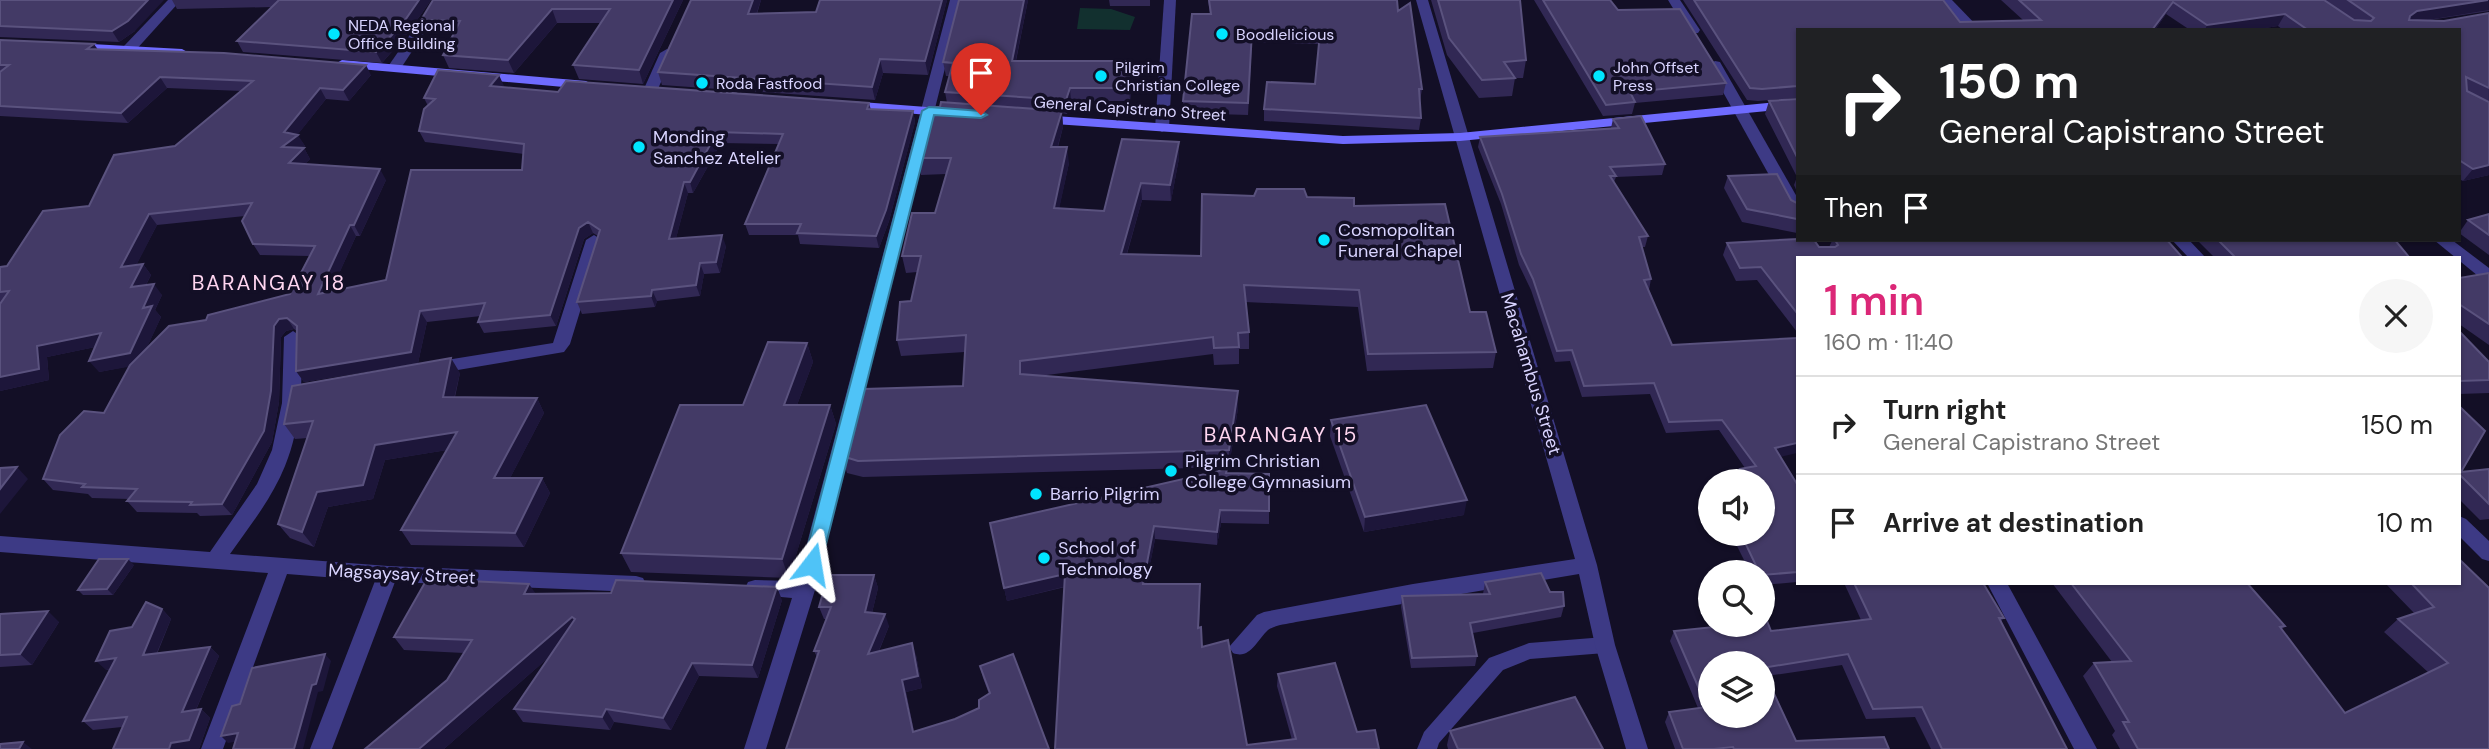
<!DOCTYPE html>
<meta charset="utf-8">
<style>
body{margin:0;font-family:"DM Sans",sans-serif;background:#f6f6f6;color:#222;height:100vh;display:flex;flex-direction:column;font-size:26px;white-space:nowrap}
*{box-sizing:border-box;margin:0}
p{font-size:23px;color:#767676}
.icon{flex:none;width:38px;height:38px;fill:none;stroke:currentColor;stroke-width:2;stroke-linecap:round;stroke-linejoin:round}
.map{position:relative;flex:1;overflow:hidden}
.sheet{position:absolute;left:1796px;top:256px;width:665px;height:329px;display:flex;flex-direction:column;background:#fff;border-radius:0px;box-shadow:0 2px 5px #0004}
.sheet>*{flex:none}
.guide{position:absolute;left:1796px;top:28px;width:665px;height:214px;border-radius:0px;box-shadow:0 2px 5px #0004;background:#202124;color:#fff;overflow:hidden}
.fabs{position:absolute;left:1698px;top:469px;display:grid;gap:14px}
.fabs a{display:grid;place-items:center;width:77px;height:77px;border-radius:50%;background:#fff;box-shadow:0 2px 5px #0004;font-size:35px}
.pin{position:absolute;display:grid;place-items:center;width:60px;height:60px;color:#fff;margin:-72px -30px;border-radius:50% 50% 50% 0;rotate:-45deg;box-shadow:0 0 7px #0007}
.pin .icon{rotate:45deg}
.me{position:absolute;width:77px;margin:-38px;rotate:14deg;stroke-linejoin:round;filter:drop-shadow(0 0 5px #0008)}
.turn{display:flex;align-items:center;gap:24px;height:147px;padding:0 28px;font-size:32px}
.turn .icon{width:91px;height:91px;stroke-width:2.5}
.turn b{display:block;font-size:49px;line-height:60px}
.then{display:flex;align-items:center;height:66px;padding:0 28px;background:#0003;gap:14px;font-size:26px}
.round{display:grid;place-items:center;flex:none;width:74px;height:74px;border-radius:37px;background:#f6f6f6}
.head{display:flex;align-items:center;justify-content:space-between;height:119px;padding:0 28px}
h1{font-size:42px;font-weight:600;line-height:52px;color:#db2777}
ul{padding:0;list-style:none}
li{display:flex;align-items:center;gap:21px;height:98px;padding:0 28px;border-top:2px solid #e0e0e0}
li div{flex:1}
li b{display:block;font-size:26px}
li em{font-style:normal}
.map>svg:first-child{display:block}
.green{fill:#12302f}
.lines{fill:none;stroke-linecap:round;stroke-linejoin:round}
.service{fill:#3d3a85;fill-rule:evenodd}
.minor{fill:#3d3a85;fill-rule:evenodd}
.tertiary{fill:#3d3a85;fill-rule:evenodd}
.secondary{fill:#6f6bff;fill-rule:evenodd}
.wall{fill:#312854;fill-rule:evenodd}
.shaded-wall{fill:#1d163a}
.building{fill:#433a66;stroke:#5a527e;stroke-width:2;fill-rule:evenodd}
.route{fill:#4fc3f7;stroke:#337fa1;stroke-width:2}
.poi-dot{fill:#00e5ff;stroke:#130f26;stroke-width:2.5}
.labels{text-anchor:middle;stroke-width:7;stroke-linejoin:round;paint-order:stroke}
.far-poi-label{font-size:16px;fill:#d9d4ff;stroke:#130f26;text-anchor:start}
.far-street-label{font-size:16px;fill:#d9d4ff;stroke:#130f26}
.poi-label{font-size:18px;fill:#d9d4ff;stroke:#130f26;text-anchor:start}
.street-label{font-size:18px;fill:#d9d4ff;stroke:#130f26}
.quarter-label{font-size:21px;letter-spacing:2px;fill:#ffd6f0;stroke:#130f26}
</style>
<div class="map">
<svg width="2489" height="749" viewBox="0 0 2489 749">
<rect width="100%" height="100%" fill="#130f26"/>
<path class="green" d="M1080,8L1111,9L1135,17L1130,30L1077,29Z"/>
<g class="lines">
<path class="service" d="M1605,637L1612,639L1614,645L1612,651L1605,653L1530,659L1503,670L1439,743L1437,749H1417L1424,732L1489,658L1529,643Z"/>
<g class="minor">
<path d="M168,0H181L134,52H124V46Z"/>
<path d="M434,0H446L399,71H389L387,68Z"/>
<path d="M950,0H962L815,590L766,749H744L792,598L748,594L745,588L748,582L755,580L797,581Z"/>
<path d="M1164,0H1176L1169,128L1162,132L1155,128Z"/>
<path d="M1416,0H1428L1597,565L1615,645L1648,749H1626L1595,645L1579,574L1296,622C1287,624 1275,625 1268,630C1257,640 1250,660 1233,653L1229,647L1257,615L1264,612L1413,584L1575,559Z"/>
<path d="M1668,0H1680L1700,30L1698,33H1688Z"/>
<path d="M1939,0H1952L1981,30H1967Z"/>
<path d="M1715,61L1720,62L1797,197V216L1789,211L1708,65Z"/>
<path d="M594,235L602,240L570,344L564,352L434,374L428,372L425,368L428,364L434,362L553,343L586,240Z"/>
<path d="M2172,240H2189L2205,257H2188Z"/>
<path d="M2434,240H2452L2489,268V281L2483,280Z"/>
<path d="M293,331L302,337C302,380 302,425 285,466C272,498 250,526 230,554L388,566L636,576L643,578L646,584L643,590L636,592L395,582L332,749H310L375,581L287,574L223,749H201L268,573L0,552V536L210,552L257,484L272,450L282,403L284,337Z"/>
<path d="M2459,516L2466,519L2489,541V561L2482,559L2459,536Z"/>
<path d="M1987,583H2007L2097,749H2074Z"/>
</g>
<path class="tertiary" d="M667,49L674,53L657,91L650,95L645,94L643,91L660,53Z"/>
<g class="secondary">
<path d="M73,43L182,49L189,53L182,57L68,50L66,47Z"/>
<path d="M342,60L586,81L593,85L586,89L337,67L335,64Z"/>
<path d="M1797,100V108L1460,141L1343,144L1040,123L1033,119L1040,115L1343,136L1460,133Z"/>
<path d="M848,101L953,109L960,113L953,117L843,108V102Z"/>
</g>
</g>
<g class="wall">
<path d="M0,0L135,31L119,42L0,37Z"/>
<path d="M172,0H431L408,33L382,63L243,52L237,41L272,7L177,9Z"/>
<path d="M433,0H683L643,84L579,79L573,65L601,23H557L514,73L449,68L443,55L454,34L427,33L421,20Z"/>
<path d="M691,0H761L757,14L816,12L820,0H947L928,75L883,73L875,100L662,85L658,72Z"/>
<path d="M959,0H1028L1016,61L1133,74L1130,101H1071L1067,114L1062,113L1063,127L1058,147L1069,163L1059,208L1104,211L1179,142V158L1171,201L1142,200L1127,254L1201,256L1254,196L1307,197L1354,206L1470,312L1496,352L1493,368L1367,371L1358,307L1245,302L1249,332V349H1239V364L1214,365L1213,354L1039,376L1238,391V408L1229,467L863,477L847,473L842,456L859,407L963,386L965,352L901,356L897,340L911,301L917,272L906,273L902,256L935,213L946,174L921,175L918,158L940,107L947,103L945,92L949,76H946L943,62Z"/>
<path d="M1109,0H1150V6H1110Z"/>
<path d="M1208,0H1397L1398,11L1422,89L1420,101L1421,118L1419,130L1264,121V109L1315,84L1319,44L1252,42L1248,115L1183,113V101L1210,14Z"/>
<path d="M1431,0H1520L1526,60L1523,78H1515L1512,96L1479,98L1447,55Z"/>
<path d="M1534,0H1610L1618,10L1726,83L1723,95L1635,103L1632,114L1603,116Z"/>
<path d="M1683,0H1943L1960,22L2023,20L2001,0H2489V11L2429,20L2444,21L2489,13V175L2463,181L2459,179V30H2283L2278,26L2252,30H2190L2166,14L2155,30H1797V98L1758,101L1747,100Z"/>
<path d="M0,40L371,75L349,101L326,99L297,135L305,146L302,148H304L310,159L305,164L386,180L360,236H356L331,291L386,280L522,170L524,154L425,142L419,131L428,106L424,98L504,86L503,87L558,92L869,103L871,110L913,111L915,122L889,221L879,248L800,244L798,235H749L745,224L779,144L721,143L693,193H688L676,238L726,246L720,273L704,274L700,296L657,301L655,307L582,314L577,302L598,236L593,233L584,239L556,326L484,333L478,322L481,316L427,322L418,363L304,382L296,371L297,331L294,329L286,331L281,337L279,402L272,442L232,515L200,516L197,513L137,512L127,501L129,499L92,498L88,494L53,490L43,479L104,413L130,366L99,372L95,347L47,357L49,380L0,391V267L7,266L89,206L175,146L242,91L167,88L128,123L0,116ZM245,216L253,244L260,255L309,256L290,294L206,320L146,349L161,317L155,310L162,295L146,285L151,275L143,264L136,265L157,225Z"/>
<path d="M1797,99V192L1794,185L1797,177L1765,114L1769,101Z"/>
<path d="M1613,119L1665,164L1662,175L1616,177L1614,182L1648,236L1645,247H1642L1651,279L1649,290L1672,345L1780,456L1797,484V582L1762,585V572H1750L1731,534H1762V481H1737L1736,479L1740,469L1745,468L1719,430L1666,433L1650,394L1582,397L1570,361L1555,362L1531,290L1519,265L1501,204L1478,147L1480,137L1611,128Z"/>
<path d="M1728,176L1791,200L1797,203V233L1742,222L1724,188Z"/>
<path d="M2489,214V255L2459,233L2468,220Z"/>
<path d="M1828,240H2167L1797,257V332L1757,280L1736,281L1723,255L1727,243L1829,247L1832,241Z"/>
<path d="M2197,240H2395L2409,257H2214Z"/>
<path d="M2489,273V345L2459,324V278Z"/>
<path d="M2459,331L2489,362V393L2459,394Z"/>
<path d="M807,343L813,362L797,405H830L836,424L789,578L631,572L621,553L743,405Z"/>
<path d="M460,373L455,397L537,398L544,413L510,478H542L550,493L524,547L411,545L401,530L447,450L385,460L373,499L328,507L314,547L290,538L278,524L308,438L295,439L284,424Z"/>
<path d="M2459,406L2461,472L2489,469V519L2480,520L2459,499Z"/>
<path d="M1331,420L1464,515L1364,532L1330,436Z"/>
<path d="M1227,473L1269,474V524L1221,523L1217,545L1155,539L1146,584L1200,597L1199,628L1202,647L1247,745L1292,740L1277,686L1278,674L1379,749H1055L1065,587L1007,601L990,523Z"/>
<path d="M134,565L113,595H83L78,590Z"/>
<path d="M874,575L878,588L872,613L889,626L879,651L916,655L922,688L906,692L914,732L955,719L979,708L989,694L983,678L980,666L1049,749H786L817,657L814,651L826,619H824L819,607Z"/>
<path d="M1485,582L1550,592L1564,606L1561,617L1473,633L1477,656L1475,666L1411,668L1401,607L1402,596L1483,594Z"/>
<path d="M1844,583H1983L2004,618L2001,621L2067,749H1931L1915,717L1866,719L1842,665L1767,676L1796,741L1889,749H1675L1665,722L1669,712L1698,708L1670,641L1674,631H1771L1861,620Z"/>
<path d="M2052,583H2247L2285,626L2282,629L2345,713L2429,673L2384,632L2398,619L2414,613L2385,583H2459L2489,749H2120L2112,735L2115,731L2083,676L2094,663L2112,662Z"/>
<path d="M536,594L782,600L758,678L699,676L671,730L614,722L610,730L523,722L514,709L549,657L444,749H365L447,680L464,653L404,650L394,637Z"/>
<path d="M162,609L171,619L157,654L210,647L219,656L196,710L201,709L210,718L199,749L122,727L93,730L83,721L110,670H106L132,627Z"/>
<path d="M0,614L59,622L32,665L0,667Z"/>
<path d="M1450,731L1603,749H1448L1447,745Z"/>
</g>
<g class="shaded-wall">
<path d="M148,0H164L135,31L119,42L112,31Z"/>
<path d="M419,0H431L408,33L382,63L376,52Z"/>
<path d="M673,0H683L643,84L639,70Z"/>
<path d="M753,0H761L752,27L748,14Z"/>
<path d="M942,0H947L928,75L925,61Z"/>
<path d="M1024,0H1028L1013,74L1012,61Z"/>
<path d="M2489,0V10L2409,23L2410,16L2417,11Z"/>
<path d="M2173,2L2166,14L2155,30H2152Z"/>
<path d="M552,9L557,23L514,73L508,60Z"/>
<path d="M2285,14L2278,26L2252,30H2205L2207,25Z"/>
<path d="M94,44L101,54L87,49Z"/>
<path d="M880,59L883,73L875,100L872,87Z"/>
<path d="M1132,61L1133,74L1130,101L1129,88Z"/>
<path d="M366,65L371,75L349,101L343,90Z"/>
<path d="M499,75L504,86L495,96L490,86Z"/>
<path d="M160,77L167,88L128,123L121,113Z"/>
<path d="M320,88L326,99L295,138L298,135L305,146L289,158L282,147L284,132Z"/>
<path d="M1070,88L1071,101L1067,114L1066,100Z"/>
<path d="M913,111L915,122L889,221L879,248L876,236Z"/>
<path d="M1062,111L1063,127L1053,163L1051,147Z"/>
<path d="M717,132L721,143L693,193L690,182Z"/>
<path d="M1179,142V158L1171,201L1170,185Z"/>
<path d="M1067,147L1069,163L1056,224L1054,208Z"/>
<path d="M304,148L310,159L296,174L289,163Z"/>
<path d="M2489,165V175L2463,181L2473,169Z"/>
<path d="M380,169L386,180L360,236L354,225Z"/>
<path d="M684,182L688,193L673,250L669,239Z"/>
<path d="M1141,183L1142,200L1122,270L1121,254Z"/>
<path d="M149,214L157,225L130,278L121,267Z"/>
<path d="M588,222L593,233L584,239L556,326L550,315L579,228Z"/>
<path d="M350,225L356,236L325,305L318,294Z"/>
<path d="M722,235L726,246L720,273L716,262Z"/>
<path d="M700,263L704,274L700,296L696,285Z"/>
<path d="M143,264L151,275L139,298L131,287Z"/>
<path d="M154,284L162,295L155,310L161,317L139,365L99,372L89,361L143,308Z"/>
<path d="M652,290L657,301L655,307L651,296Z"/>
<path d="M420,311L427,322L418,363L304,382L296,371Z"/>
<path d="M287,318L294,329L286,331L281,337L279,402L272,442L232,515L222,504L274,326L279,319Z"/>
<path d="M101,333L110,344L47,357L49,380L0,391V377L37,346Z"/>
<path d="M807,343L813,362L790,424L784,405Z"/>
<path d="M451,358L460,373L451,411L443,397Z"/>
<path d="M1238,391V408L1229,467V450Z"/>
<path d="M537,398L544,413L503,492L494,478Z"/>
<path d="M830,405L836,424L789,578L782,559Z"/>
<path d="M457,432L466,447L385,460L373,499L328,507L314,547L302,532L317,492L375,445Z"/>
<path d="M1797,443V453L1771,459L1775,448Z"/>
<path d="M17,467L28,479L0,514V489Z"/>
<path d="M542,478L550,493L524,547L515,533Z"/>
<path d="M1467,500L1464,515L1364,532L1365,517Z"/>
<path d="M1220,510L1221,523L1217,545V532Z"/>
<path d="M1154,526L1155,539L1144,596L1143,584Z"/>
<path d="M128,559L134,565L113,595L107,589Z"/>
<path d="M1065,574L1067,586L1007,601L1004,588Z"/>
<path d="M874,575L878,588L869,625L865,612Z"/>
<path d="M529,584L538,597L524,594Z"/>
<path d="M777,587L782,600L758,678L752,665Z"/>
<path d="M162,609L171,619L152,664L143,655Z"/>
<path d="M48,611L59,622L32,665L20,654Z"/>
<path d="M885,614L889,626L872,667L868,654Z"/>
<path d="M572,617L580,630L444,749H419Z"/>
<path d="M912,643L916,655L922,688L906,692L917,745L913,732L902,680Z"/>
<path d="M210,647L219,656L191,721L182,712Z"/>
<path d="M325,654L331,661L323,691L318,692L303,749H294L312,685Z"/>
<path d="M116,658L126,667L106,670L96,661Z"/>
<path d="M692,663L699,676L671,730L663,718Z"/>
<path d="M201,709L210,718L199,749H169L171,743Z"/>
<path d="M606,709L614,722L610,730L602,717Z"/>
<path d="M238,733L245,740L228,743L221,736Z"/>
<path d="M23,742L32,749H19Z"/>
</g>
<g class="building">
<path d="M0,0H148L128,21L112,31L0,26Z"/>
<path d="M279,0H419L403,23L376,52L237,41Z"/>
<path d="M433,0H673L639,70L573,65L610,9H552L508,60L443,55L460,21L421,20Z"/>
<path d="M691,0H753L748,14L816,12L820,0H942L925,61L880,59L872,87L658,72Z"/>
<path d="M959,0H1024L1012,61H1132L1129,88H1070L1066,100L945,92L953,63L943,62Z"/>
<path d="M1209,0H1397L1398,11L1410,3L1422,89H1419L1421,118L1264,109L1267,82L1315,84L1320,33L1252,31L1248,103L1183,101L1192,14H1211Z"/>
<path d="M1438,0H1520L1526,60L1504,62L1515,78L1482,80L1449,38Z"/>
<path d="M1543,0H1610L1618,10L1680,9L1726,83L1630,92L1635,102L1606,105Z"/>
<path d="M1694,0H1943L1960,22L2041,20L2019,0H2324L2354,20L2371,21L2374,18L2348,0H2488L2417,11L2410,16L2409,20L2444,21L2489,13V88L2466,77L2467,91L2489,102V165L2473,169L2459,160V30H2308L2285,14L2207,25L2173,2L2152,30H1797V86L1762,89L1750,88Z"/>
<path d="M0,40L94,44L87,49L224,53L366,65L343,90L320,88L284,132L298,135L282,147L304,148L289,163L380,169L354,225H350L318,294L386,280L411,170H522L524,144L419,131L424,109L435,99L424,98L438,70L499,75L490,86L558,92L566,81L869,103L867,109L913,111L886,210L876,236L797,233L801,224H745L783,134L717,132L690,182H684L669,239L722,235L716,262L700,263L696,285L652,290L651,296L577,302L600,230L588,222L579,228L550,315L478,322L485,303L420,311L411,352L296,371L297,326L287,318L279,319L274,326L271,391L264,431L222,504L190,505L192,502L127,501L137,489L82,487L85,484L43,479L60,435L84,411L104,413L130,365L169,326L206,320L208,315L290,294L315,246L253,244L242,221L252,203L149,214L121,267L143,264L131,287L154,284L143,308L152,306L130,353L89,361L101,333L37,346L39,369L0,377V304L9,291L0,292V267L7,266L43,211L89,206L114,155L175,146L253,81L160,77L121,113L0,106V72L9,65H0Z"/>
<path d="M1797,99V157L1769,101Z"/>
<path d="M941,102L1062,111L1051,147H1067L1054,208L1104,211L1122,139L1179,142L1170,185L1141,183L1121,254L1201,256L1202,194L1254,196L1257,189H1304L1307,197L1354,198V206L1445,204L1470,312H1486L1496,352L1368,354L1359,290L1244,285L1249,332L1238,333L1239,347L1214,348L1213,337L1020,361V374L1238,391L1229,450L858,461L842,456L854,407H859L864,389L963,386L966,335L897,340L900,302L911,301L921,256H902L912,213H935L951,158H918L931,107H940Z"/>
<path d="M1641,116L1665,164L1610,167L1616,176H1610L1648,236L1639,237L1651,279L1644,280L1672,345L1797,338V443L1775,448L1797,484V572L1762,575V572H1759L1741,534H1762V481H1747L1740,469L1756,466L1722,420L1669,422L1654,383L1584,386L1572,350L1557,351L1533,279L1521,254L1502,194L1480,137L1619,128L1613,119Z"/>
<path d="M1777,174L1791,200L1797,203V219L1747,209L1728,176Z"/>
<path d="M2489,214V235L2468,220Z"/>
<path d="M1797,239V240H1814L1819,247H1835L1838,245L1835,240H2167L2182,257H1797V313L1761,267L1740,268L1727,243Z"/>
<path d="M2218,240H2395L2409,257H2235Z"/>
<path d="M2489,273V324L2459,304V278Z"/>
<path d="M2459,331L2489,362V380L2459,381Z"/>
<path d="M768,342L807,343L784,405H830L782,559L621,553L680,405H743Z"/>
<path d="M451,358L443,397L537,398L494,478H542L515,533L401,530L457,432L375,445L363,485L317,492L302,532L278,524L313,421L284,424L292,386Z"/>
<path d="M1426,405L1467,500L1365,517L1331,420Z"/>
<path d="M2459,406L2485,431L2461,472L2489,469V504L2459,474Z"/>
<path d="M17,467L0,489V468Z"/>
<path d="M1227,469L1226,473L1269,474V511L1220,510L1217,532L1154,526L1143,584H1200L1198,628L1201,627L1202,647L1228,640L1247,745L1296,739L1278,674L1335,663L1357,732L1375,730L1379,749H1055L1065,574L1004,588L990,523Z"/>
<path d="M99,559H128L107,589L78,590Z"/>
<path d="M2459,559L2489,588V749H2138L2123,722H2129L2094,663L2131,661L2071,583H2247L2285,626L2280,627L2345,713L2448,663L2398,619L2434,607L2411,583H2459Z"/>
<path d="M1541,573L1550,592H1563L1564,606L1470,623L1477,656L1412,658L1402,596L1490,594L1485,582Z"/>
<path d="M828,575H874L865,612L885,614L868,654L912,643L918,676L902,680L913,732L955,719L979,708V700L990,693L980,666L1013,654L1049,749H786L819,651H814L831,607H819Z"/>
<path d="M427,579L529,584L524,594L611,593L616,580L777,587L752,665L692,663L663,718L606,709L602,717L514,709L575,619L572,617L419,749H365L447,680L472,640L394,637Z"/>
<path d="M1854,583H1983L2004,618H1999L2067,749H1942L1922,707L1873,709L1848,654L1762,668L1796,741L1884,737L1889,749H1734L1733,747L1714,749H1683L1669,712L1707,707L1674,631L1734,625H1762V622L1767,621L1771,631L1871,619ZM1710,663H1762V716H1710Z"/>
<path d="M146,602L162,609L143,655L210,647L182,712L201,709L189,740L171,743L169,749H113L127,717L83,721L116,658L96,661L110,631L132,627Z"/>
<path d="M48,611L20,654L0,655V614Z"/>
<path d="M325,654L316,684L312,685L294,749H233L238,733L221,736L232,706L240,704L252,668Z"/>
<path d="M1575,697L1603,749H1458L1450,731Z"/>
<path d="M23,742L19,749H0V744Z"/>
</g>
<path class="route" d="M929,107L981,111L987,115L981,118L934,115L821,564L818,569L812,571L806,569L803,564L922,111Z"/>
<g class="poi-dot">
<circle cx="334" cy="34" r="7"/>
<circle cx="1222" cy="34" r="7"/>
<circle cx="1101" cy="76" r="7"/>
<circle cx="1599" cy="76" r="7"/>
<circle cx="702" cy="83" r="7"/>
<circle cx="639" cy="147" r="7"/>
<circle cx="1324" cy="240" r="7"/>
<circle cx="1171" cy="471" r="7"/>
<circle cx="1036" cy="494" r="7"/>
<circle cx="1044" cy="558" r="7"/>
</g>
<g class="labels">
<g class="far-poi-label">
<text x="348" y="31">NEDA Regional<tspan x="348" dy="18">Office Building</tspan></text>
<text x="1236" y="40">Boodlelicious</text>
<text x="1115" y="73">Pilgrim<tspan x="1115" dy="18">Christian College</tspan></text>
<text x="1613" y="73">John Offset<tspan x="1613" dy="18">Press</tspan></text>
<text x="716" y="89">Roda Fastfood</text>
</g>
<g class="far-street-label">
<text transform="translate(1130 108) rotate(4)" y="6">General Capistrano Street</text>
</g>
<g class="poi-label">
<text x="653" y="143">Monding<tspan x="653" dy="21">Sanchez Atelier</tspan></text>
<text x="1338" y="236">Cosmopolitan<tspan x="1338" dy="21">Funeral Chapel</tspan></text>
<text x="1185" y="467">Pilgrim Christian<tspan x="1185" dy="21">College Gymnasium</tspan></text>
<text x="1050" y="500">Barrio Pilgrim</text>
<text x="1058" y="554">School of<tspan x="1058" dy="21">Technology</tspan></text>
</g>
<g class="street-label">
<text transform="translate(1531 374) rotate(73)" y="6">Macahambus Street</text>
<text transform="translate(402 574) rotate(3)" y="6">Magsaysay Street</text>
</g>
<g class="quarter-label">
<text x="269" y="290">BARANGAY 18</text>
<text x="1281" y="442">BARANGAY 15</text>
</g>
</g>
</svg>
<div class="fabs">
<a><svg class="icon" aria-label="sound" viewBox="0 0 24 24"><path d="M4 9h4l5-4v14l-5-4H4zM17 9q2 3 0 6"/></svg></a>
<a><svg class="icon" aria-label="search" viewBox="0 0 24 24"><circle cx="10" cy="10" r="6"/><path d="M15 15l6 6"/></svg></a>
<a><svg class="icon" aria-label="layers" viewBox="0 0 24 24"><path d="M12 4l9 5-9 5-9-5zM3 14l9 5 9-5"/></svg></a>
</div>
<div class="pin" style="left:981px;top:115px;background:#d93025"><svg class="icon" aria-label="arrive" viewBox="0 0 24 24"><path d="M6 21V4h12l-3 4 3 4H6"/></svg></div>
<svg class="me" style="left:812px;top:564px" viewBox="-20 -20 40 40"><path d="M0-17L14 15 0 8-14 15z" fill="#4fc3f7" stroke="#fff" stroke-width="4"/></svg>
<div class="guide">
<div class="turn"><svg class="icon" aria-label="right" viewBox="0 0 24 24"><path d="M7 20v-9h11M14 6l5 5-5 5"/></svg><div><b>150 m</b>General Capistrano Street</div></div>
<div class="then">Then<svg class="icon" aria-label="arrive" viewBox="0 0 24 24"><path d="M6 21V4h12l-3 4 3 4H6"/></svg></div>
</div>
<section class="sheet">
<div class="head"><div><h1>1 min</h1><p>160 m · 11:40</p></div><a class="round"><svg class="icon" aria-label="close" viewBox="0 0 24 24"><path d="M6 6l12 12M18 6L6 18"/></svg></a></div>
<ul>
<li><svg class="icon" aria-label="right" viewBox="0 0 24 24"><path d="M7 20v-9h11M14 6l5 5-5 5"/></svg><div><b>Turn right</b><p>General Capistrano Street</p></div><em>150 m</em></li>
<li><svg class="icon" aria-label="arrive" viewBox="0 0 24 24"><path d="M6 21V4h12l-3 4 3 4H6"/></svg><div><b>Arrive at destination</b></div><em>10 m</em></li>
</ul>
</section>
</div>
